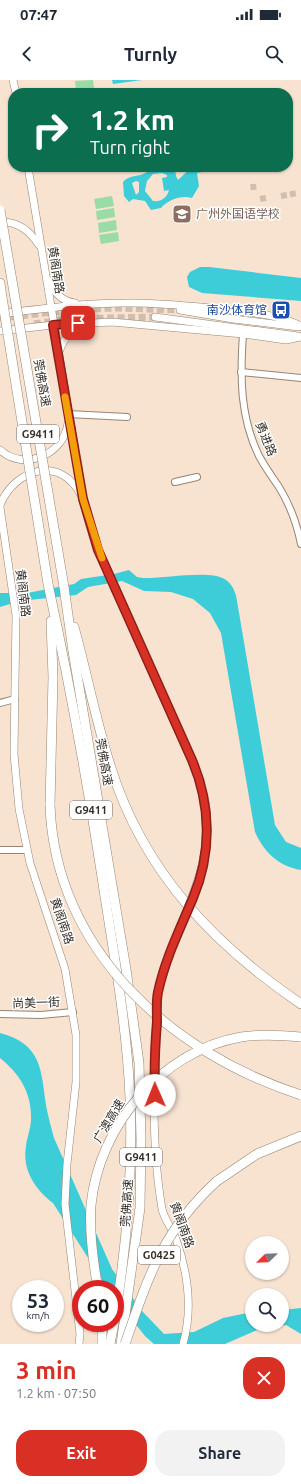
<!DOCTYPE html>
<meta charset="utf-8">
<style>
body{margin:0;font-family:Ubuntu,"Noto Sans SC",sans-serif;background:#f2f2f3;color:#1f2937;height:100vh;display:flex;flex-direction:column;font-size:15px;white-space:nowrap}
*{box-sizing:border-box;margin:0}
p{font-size:13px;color:#747a83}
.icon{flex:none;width:22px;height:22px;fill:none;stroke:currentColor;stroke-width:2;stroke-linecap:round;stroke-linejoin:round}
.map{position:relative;height:1264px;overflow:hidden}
.drawer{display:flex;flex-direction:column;background:#fff;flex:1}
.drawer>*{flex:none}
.top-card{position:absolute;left:8px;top:8px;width:285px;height:84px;border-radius:16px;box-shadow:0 1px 3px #0004;background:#0b6e4f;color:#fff;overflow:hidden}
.needle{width:26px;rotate:247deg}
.controls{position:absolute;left:245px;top:1156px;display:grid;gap:8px}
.controls a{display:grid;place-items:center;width:44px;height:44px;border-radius:50%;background:#fff;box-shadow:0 1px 3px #0004;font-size:20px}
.speed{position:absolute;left:12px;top:1200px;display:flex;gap:8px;font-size:20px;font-weight:700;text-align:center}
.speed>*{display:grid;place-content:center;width:52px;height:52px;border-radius:50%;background:#fff;box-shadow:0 1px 3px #0004;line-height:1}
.speed small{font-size:10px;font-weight:400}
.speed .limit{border:6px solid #d22;background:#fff;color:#111}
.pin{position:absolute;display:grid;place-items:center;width:34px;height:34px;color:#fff;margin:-17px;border-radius:8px;box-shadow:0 2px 6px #0006}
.me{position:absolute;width:44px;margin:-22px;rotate:359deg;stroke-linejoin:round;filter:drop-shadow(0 0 3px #0008)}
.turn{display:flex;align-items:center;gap:14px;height:84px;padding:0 16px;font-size:18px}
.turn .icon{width:52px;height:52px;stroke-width:2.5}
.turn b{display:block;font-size:28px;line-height:34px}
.round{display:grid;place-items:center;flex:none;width:42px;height:42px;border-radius:16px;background:#f2f2f3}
.headline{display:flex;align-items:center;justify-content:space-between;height:68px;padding:0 16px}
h1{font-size:24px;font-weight:600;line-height:30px;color:#d93025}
.primary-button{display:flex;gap:8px;margin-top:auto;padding:8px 16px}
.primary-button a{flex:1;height:46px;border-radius:16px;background:#d93025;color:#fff;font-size:16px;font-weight:600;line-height:46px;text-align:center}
.primary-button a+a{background:#f2f2f3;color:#1f2937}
.status{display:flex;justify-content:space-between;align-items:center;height:28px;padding:0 20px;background:#fff;direction:ltr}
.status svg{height:11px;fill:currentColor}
header{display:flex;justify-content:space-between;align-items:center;height:52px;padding:0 16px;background:#fff;font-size:18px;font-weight:600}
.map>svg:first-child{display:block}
.green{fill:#99dca5}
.water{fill:#3dcdd9;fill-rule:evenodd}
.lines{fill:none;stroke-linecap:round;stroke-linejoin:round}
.minor-tunnel{stroke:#d1beae;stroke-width:6;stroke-dasharray:6 3;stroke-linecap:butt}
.major-tunnel{stroke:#d1beae;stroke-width:7;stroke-dasharray:7 3.5;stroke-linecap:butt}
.minor-casing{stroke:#988574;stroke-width:8}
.major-casing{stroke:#988574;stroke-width:8}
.highway-casing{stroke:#988574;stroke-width:10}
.minor{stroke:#fff;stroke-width:6}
.major{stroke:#fff;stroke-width:7}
.highway{stroke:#fff;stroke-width:9}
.major-bridge-casing{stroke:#988574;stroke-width:8;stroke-linecap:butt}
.highway-bridge-casing{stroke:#988574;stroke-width:10;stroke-linecap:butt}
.major-bridge{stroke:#fff;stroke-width:7}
.highway-bridge{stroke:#fff;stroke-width:9}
.route-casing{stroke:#8d1f18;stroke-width:10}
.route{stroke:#d93025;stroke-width:7}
.slow{stroke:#f59e0b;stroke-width:7}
.labels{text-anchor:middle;stroke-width:3;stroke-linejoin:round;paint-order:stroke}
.shield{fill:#fff;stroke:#726d68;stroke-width:1}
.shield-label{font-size:11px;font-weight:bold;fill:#362e27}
.education-label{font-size:12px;fill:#785e54;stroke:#fff;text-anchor:start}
.street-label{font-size:12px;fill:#362e27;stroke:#fff}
.transit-label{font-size:12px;fill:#164399;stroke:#fff;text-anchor:end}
</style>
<div class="status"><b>07:47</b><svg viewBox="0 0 49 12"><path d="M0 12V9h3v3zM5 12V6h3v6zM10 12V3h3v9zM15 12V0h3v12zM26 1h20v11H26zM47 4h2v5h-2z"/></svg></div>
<header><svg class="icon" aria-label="back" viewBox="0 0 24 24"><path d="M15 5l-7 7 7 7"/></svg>Turnly<svg class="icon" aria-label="search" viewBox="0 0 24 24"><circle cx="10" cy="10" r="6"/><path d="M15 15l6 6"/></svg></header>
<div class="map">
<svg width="301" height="1264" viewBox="0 0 301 1264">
<rect width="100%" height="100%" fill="#f8e2d0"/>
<g class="green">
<path d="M93,0L94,8L76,11L75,1Z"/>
<path d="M112,116L114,126L96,129L94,119Z"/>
<path d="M114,128L115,137L97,140L96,131Z"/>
<path d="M116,140L117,150L99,153L98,143Z"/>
<path d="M118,152L119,161L101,164L99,155Z"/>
</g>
<g class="water">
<path d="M112,0H142L113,4Z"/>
<path d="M155,87H175L176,96L178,100L192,87H201L202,92L197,93L199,106L192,118C181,115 168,120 161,128L151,130L145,121L133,119L129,122L124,116L123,102C129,95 136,97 143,94C147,93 151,89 155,87ZM162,93L167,95V97L162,98L164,111L169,110C167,118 161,122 153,121L145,111L147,101L153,94ZM136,101L139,102V112L136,115L132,103Z"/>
<path d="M200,187H209L301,198V221L202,213L189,207L187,197L190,192Z"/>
<path d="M129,490L137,497L143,498C163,499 211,489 226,500C233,505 236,513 237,521L275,745L286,762L301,768V790C278,786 264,772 255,752L221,553L210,533L193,519L171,512L144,511L122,501L88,507L76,515L20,521L0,527V513H27L74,504L81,499L114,494Z"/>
<path d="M0,953C42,964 41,990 46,1025C48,1036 51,1047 54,1058L112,1189L142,1231L164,1254L194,1252L223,1238L252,1232V1245H282V1230L301,1228V1254L286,1245L257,1250L225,1264H154L145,1256L115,1218V1209H108L53,1123C35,1109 22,1090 26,1066C27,1057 31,1048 31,1039C32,1013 19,993 0,978Z"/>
</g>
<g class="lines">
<g class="minor-tunnel">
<path d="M288,55H289"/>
<path d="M253,104L254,112"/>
<path d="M281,116L298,113"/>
<path d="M260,119L266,118"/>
</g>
<g class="major-tunnel">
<path d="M0,238L81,229L117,228L180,230"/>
<path d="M34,244L68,239L155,237"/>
</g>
<g class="minor-casing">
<g id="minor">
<path d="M243,254C240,297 240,337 259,376C265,387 272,397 279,407C290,425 297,444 301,464"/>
<path d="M241,292L301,298"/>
<path d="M68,334L127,337"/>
<path d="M175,402L197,397"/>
<path d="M0,623L15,619"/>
<path d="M0,770H27"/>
<path d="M0,934L41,935L73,932"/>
</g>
</g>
<g class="major-casing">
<g id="major">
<path d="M13,0L16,13"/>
<path d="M28,87L83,419L98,470L198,695L206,725L207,748"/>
<path d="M0,142C17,141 30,151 39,165"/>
<path d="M48,200C54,212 61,221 75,223"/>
<path d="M180,230L233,239L299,247"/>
<path d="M0,234C41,229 83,223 124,223C156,222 189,226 221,229C248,232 277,234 301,246"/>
<path d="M155,237L298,256"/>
<path d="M0,251L53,245L112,242L243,254L286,260L301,257"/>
<path d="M59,272C64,256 72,251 86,244"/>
<path d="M0,370C25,392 64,374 68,343"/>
<path d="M0,425C16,387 61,376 81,415"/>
<path d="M0,427L16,536L14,674L19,729L30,783L65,889L76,955V1002L67,1084L65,1124L80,1254L79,1264"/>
<path d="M158,913C154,984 150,1058 162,1129C164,1139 173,1150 176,1159C188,1193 193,1229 183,1264"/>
</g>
</g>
<g class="highway-casing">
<g id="highway">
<path d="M0,203L1,211"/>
<path d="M48,504C69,601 87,699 102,797C113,870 127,944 130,1018C133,1092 127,1164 115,1237"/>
<path d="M64,507L73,571L126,889L139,983L141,1059L140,1128L121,1264"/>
<path d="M74,547C87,594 96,642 111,688C144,792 213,864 301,924"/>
<path d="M50,725L53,597L51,541"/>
<path d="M217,1101L257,1074L301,1056"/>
<path d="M102,1243V1264"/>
<path d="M110,1264L114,1243"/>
</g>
</g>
<use href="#minor" class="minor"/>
<use href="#major" class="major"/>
<use href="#highway" class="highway"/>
<g class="major-bridge-casing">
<path id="major-bridge" d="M158,913C164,891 171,870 179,849C194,811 205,790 207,748"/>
</g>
<g class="highway-bridge-casing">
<g id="highway-bridge">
<path d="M0,130L64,507"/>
<path d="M1,211L48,504"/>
<path d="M50,725C55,870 171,973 301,1015"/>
<path d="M98,1209C93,1181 89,1153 91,1125C99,1046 161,971 241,957C260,954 281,955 301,957"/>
<path d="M125,1264C148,1197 163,1150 217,1101"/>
</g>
</g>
<use href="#major-bridge" class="major-bridge"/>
<use href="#highway-bridge" class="highway-bridge"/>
</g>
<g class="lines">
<g class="route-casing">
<path id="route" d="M78,243L53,245L83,419L98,470L192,680C211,725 212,773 193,818C180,849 165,879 158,912C156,922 157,932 157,942C155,966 154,990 155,1015"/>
</g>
<use href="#route" class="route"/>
<path class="slow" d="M65,317L83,419L102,478"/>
</g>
<defs>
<g id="school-square" transform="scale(1)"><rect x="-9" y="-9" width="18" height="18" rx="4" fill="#8d6e63" stroke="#fff"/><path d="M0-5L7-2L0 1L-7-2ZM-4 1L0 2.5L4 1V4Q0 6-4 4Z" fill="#fff"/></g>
<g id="bus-square" transform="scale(1)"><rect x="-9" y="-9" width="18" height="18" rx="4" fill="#1a4fb4" stroke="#fff"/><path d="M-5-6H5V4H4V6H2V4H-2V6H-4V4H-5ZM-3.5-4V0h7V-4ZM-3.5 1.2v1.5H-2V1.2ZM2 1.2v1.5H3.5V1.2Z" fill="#fff"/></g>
</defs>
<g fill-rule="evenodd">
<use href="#school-square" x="182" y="134"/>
<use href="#bus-square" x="281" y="230"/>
</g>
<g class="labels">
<g class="shield">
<rect x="17" y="345" width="42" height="18" rx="3"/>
<rect x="70" y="721" width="42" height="18" rx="3"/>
<rect x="120" y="1068" width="42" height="18" rx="3"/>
<rect x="138" y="1166" width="42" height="18" rx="3"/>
</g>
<g class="shield-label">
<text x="38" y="358">G9411</text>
<text x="91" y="734">G9411</text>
<text x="141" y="1081">G9411</text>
<text x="159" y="1179">G0425</text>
</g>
<g class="education-label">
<text x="196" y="138">广州外国语学校</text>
</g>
<g class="street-label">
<text transform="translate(56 190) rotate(81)" y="4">黄阁南路</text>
<text transform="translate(42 303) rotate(80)" y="4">莞佛高速</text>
<text transform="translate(266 359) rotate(68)" y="4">勇进路</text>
<text transform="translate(23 513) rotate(83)" y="4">黄阁南路</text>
<text transform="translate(104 682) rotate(80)" y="4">莞佛高速</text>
<text transform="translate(62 841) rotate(71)" y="4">黄阁南路</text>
<text transform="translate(36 923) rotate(-2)" y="4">尚美一街</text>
<text transform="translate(109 1041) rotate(-59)" y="4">广澳高速</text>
<text transform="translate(127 1123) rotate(-86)" y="4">莞佛高速</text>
<text transform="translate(182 1145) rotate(70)" y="4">黄阁南路</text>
</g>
<g class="transit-label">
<text x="267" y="234">南沙体育馆</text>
</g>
</g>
</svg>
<div class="controls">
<a><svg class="needle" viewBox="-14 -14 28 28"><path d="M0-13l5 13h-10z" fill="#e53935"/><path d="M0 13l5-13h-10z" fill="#747a83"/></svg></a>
<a><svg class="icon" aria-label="search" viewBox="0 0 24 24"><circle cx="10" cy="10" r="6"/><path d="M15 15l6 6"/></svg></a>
</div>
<div class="speed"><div>53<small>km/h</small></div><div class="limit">60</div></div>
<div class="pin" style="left:78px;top:243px;background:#d93025"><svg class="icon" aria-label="arrive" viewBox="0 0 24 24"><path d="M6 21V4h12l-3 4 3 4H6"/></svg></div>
<svg class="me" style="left:155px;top:1015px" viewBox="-20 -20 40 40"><circle r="19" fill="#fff"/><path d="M0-13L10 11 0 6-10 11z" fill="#d93025"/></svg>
<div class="top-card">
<div class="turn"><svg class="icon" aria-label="right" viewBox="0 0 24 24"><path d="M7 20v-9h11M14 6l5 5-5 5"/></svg><div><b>1.2 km</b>Turn right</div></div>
</div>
</div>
<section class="drawer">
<div class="headline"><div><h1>3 min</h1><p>1.2 km · 07:50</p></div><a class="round" style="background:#d93025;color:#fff"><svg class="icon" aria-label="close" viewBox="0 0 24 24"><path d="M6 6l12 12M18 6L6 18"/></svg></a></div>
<div class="primary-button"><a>Exit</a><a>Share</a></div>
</section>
